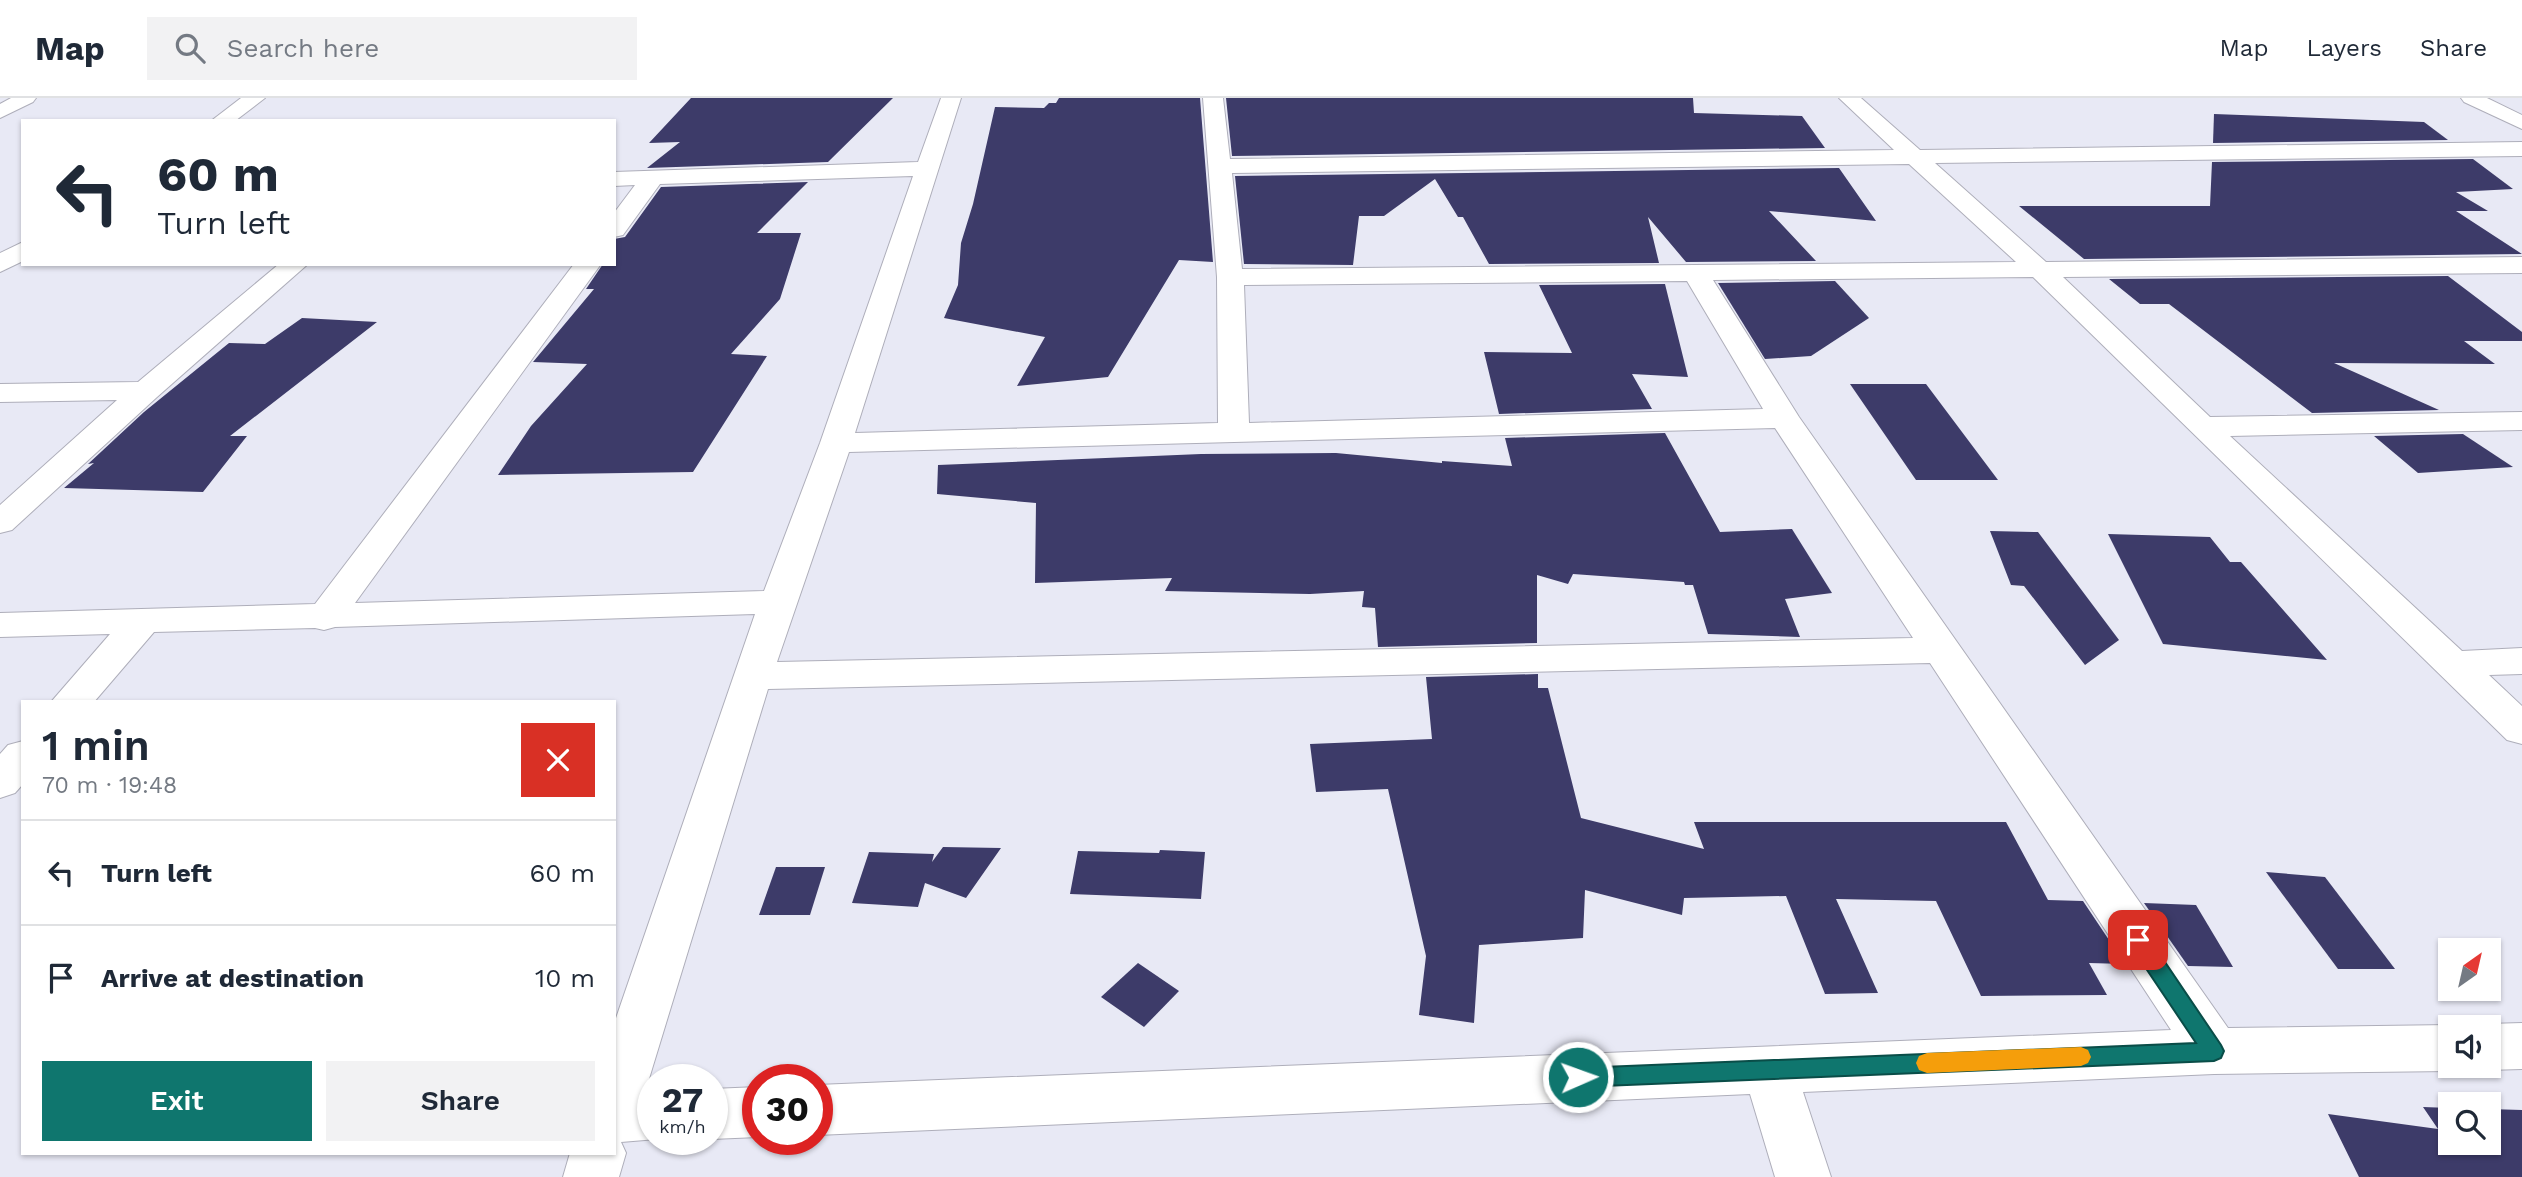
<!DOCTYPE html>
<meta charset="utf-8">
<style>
body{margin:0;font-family:"Work Sans",sans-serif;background:#f2f2f3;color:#1f2937;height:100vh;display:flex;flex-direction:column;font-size:26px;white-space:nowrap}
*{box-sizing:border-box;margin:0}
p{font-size:23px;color:#747a83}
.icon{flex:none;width:38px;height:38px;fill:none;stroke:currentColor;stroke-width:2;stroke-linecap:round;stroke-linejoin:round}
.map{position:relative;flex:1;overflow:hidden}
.details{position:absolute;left:21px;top:602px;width:595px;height:455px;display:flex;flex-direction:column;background:#fff;border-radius:0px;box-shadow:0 2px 5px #0004}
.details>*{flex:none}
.top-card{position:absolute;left:21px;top:21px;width:595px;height:147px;border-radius:0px;box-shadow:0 2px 5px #0004;background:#fff;color:#1f2937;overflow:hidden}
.needle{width:46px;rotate:34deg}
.tools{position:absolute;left:2438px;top:840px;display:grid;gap:14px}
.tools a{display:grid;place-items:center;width:63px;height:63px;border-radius:0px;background:#fff;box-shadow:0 2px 5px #0004;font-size:35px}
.speed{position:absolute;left:637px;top:966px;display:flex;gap:14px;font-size:35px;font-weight:700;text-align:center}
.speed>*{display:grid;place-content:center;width:91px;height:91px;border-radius:50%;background:#fff;box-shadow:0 2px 5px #0004;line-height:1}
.speed small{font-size:18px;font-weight:400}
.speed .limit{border:10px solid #d22;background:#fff;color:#111}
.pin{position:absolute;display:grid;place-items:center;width:60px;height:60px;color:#fff;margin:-30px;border-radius:14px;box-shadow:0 4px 10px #0006}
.me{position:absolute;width:77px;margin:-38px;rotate:88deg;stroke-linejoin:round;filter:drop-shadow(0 0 5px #0008)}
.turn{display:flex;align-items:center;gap:24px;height:147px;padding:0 21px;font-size:32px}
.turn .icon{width:91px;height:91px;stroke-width:2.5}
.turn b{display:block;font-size:49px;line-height:60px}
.round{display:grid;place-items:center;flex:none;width:74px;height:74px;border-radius:0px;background:#f2f2f3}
.summary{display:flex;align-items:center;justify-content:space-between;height:119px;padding:0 21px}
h1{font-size:42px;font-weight:600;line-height:52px}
.primary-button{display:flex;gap:14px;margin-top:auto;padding:14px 21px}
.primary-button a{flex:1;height:80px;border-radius:0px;background:#0f766e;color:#fff;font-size:28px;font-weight:600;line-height:80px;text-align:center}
.primary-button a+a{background:#f2f2f3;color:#1f2937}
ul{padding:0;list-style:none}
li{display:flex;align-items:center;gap:21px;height:105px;padding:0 21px;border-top:2px solid #e0e1e3}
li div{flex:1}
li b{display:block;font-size:26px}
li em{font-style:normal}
header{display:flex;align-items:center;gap:42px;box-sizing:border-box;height:98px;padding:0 35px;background:#fff;border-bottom:2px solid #e0e1e3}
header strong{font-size:33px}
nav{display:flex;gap:38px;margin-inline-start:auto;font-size:24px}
.search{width:490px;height:63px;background:#f2f2f3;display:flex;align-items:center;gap:18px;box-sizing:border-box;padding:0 24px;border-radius:0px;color:#747a83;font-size:26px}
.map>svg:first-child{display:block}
.building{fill:#3d3b69}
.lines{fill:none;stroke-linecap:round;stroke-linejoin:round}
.minor-casing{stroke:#aeaeba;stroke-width:2}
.minor{fill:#fff;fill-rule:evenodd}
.route{fill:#0f766e;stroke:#0a4d48;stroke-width:2}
.slow{fill:#f59e0b}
</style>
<header>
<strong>Map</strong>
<div class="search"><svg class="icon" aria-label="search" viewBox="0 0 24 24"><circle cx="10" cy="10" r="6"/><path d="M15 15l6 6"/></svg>Search here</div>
<nav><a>Map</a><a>Layers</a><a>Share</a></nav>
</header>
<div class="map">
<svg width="2522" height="1079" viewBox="0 0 2522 1079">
<rect width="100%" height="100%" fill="#e8e9f5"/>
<g class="building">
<path d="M691,0H893L828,64L647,70L680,44L649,45Z"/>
<path d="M1059,0H1200L1213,164L1179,162L1108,279L1017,288L1045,239L944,220L958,187L961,145L973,106L995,9L1044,10L1049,5H1056Z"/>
<path d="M1226,0H1693L1694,15L1802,18L1825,50L1232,58Z"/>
<path d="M2214,16L2424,24L2448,42L2213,45Z"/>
<path d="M2473,61L2513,91L2456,94L2488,113H2456L2522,156L2084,161L2019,108H2210L2212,64Z"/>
<path d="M1839,70L1876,123L1769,113L1816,163L1686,164L1648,119L1659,165L1489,166L1463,119H1458L1435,81L1384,118H1359L1353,167L1244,166L1235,78Z"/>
<path d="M808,84L757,135H801L780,201L731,256L767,258L693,374L498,377L531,328L587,266L533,264L594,191H586L603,166H614V141L625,139L661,89Z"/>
<path d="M2448,178L2522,234V243H2464L2495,266L2334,265L2439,312L2312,315L2169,206H2140L2109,181Z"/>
<path d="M1835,183L1869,220L1811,258L1765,261L1718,185Z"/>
<path d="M1665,186L1688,279L1632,276L1652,311L1499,316L1484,254L1572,255L1539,187Z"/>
<path d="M302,220L377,224L230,338H247L203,394L64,390L94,365L88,366L144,314L229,245L265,246Z"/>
<path d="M1850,286H1926L1998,382H1916Z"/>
<path d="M1665,335L1720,434L1792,431L1832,495L1785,501L1800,539L1708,536L1693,487H1685L1684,484L1573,476L1568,486L1537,477V545L1378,549L1375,510L1362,509L1364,493L1310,496L1165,493L1172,480L1035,485L1036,405L937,396L938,367L1201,356L1336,355L1442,365V363L1512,368L1505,340Z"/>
<path d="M2463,336L2513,369L2418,375L2374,338Z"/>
<path d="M1990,433L2038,434L2119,542L2085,567L2024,488L2011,487Z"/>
<path d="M2108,436L2210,439L2230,464H2241L2327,562L2163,546Z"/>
<path d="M1538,576V590H1548L1581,720L1704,751L1694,724H2006L2048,802L2083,803L2125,866L2089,865L2107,897L1981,898L1936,803L1836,801L1878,895L1825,896L1786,798L1684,800L1682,817L1585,792L1583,840L1479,847L1474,925L1419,917L1426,858L1388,691L1316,694L1310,646L1432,641L1426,579Z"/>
<path d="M943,749L1001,750L966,800L925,785L918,809L852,805L869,754L934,756L932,764Z"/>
<path d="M1160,752L1205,754L1201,801L1070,796L1078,753L1159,755Z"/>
<path d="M776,769H825L810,817H759Z"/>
<path d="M2266,774L2325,779L2395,871H2338Z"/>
<path d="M2144,805L2196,807L2233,869L2188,868Z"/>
<path d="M1138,865L1179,893L1144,929L1101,899Z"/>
<path d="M2423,1009L2450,1010V1045H2488V1011L2522,1012V1079H2359L2328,1016L2438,1031Z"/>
</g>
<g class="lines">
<g class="minor-casing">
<g id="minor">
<path d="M11,0H36L33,4L0,20V6Z"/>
<path d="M241,0H265L235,23H211Z"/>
<path d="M941,0H961L855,335L1218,325L1217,179L1203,0H1223L1230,61L1894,52L1839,0H1861L1920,52L2522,44V58L1935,65L2046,164L2522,159V175L2063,179L2210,319L2522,314V332L2230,338L2462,553L2522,550V576L2489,577L2522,608V646L2507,642L2033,179L1713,182L1799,319L2228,930L2450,927L2456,929H2450V968H2464L2450,973L2214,976L1803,994L1831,1079H1775L1750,996L817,1037V987L2171,932L1930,565L768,591L645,994L653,993V1041H657L621,1044L626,1055L619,1079H563L570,1055H614V926L755,516L335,529L324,532L315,530L154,534L94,604H51L110,536L0,539V515L315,506L574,166H601L355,505L764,493L820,345L913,78L660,86L623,137L614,139V115L635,87L614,88V74L918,64ZM1909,66L2016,164L1242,171L1232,75ZM1687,183L1763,311L1249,325L1244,187ZM1775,330L1913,540L777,564L849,354Z"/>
<path d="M2461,0H2487L2522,17V31L2464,4Z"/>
<path d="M23,144V163L0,174V155Z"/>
<path d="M279,166H308L157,299L12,432L0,435V407L117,302L0,304V286L138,284Z"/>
<path d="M23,643V686L15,695L0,700V656L8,647Z"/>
<path d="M2522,925V971L2488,972L2477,968H2488V929H2480L2488,926Z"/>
<path d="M758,989V1039L712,1041V991Z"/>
</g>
</g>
<use href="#minor" class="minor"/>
</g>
<path class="route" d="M2138,834L2146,836L2221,947L2224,953L2221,960L2214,963L1578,989L1571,986L1567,979L1571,973L1578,970L2196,945L2131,848L2128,842L2131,836Z"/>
<path class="slow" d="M2081,949L2088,952L2091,959L2088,965L2081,968L1927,975L1919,972L1916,965L1919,958L1927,955Z"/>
</svg>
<div class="tools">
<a><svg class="needle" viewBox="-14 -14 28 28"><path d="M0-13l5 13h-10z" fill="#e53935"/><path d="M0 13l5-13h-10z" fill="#747a83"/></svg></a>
<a><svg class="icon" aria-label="sound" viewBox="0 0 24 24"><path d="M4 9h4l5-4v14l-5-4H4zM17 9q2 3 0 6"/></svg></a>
<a><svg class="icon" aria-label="search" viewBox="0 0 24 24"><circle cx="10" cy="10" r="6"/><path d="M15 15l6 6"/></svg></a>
</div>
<div class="speed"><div>27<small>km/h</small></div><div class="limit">30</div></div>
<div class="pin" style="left:2138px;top:842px;background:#d93025"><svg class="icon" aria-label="arrive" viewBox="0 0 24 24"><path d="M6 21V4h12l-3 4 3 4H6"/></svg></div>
<svg class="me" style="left:1578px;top:979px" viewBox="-20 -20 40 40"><circle r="17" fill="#0f766e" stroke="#fff" stroke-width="3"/><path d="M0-11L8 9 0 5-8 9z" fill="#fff"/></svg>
<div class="top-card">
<div class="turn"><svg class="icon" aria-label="left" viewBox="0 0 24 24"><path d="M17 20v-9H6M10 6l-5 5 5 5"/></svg><div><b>60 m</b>Turn left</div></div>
</div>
<section class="details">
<div class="summary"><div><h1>1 min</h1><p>70 m · 19:48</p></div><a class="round" style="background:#d93025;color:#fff"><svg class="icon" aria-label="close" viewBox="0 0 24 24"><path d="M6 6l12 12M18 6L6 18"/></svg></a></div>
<ul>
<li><svg class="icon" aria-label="left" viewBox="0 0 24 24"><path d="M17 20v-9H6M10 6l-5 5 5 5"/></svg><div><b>Turn left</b></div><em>60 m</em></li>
<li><svg class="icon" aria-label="arrive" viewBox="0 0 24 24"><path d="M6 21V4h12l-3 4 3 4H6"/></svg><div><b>Arrive at destination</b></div><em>10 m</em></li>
</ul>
<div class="primary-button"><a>Exit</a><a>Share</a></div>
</section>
</div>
